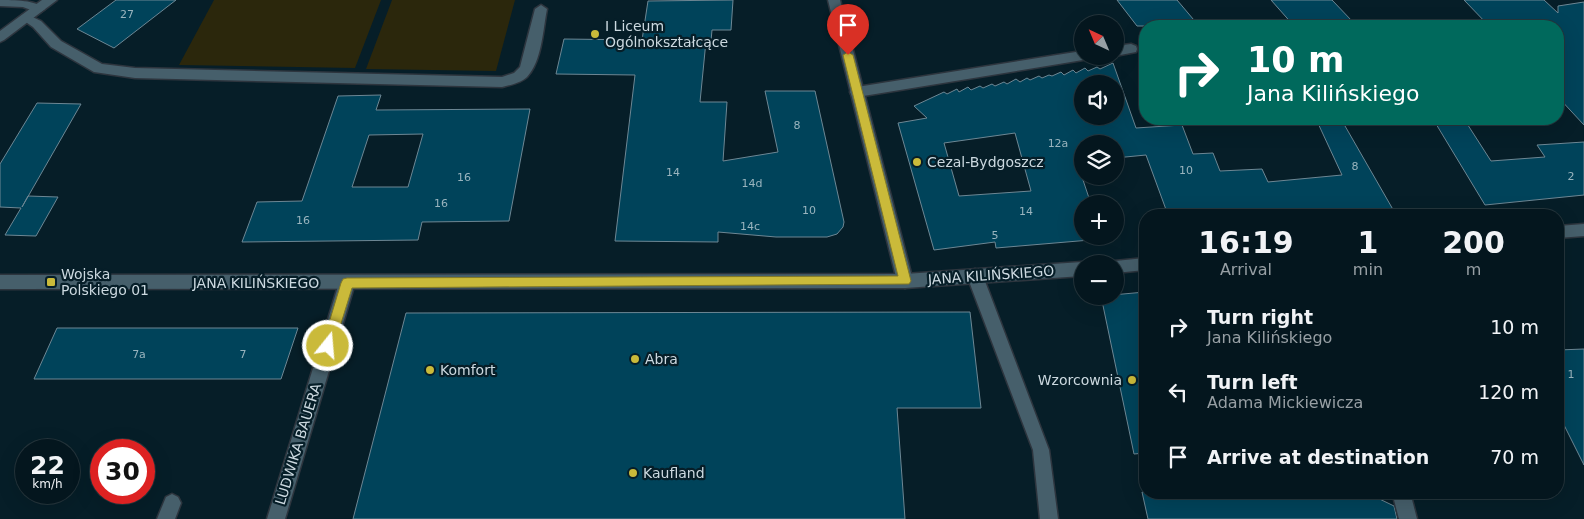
<!DOCTYPE html>
<meta charset="utf-8">
<style>
body{margin:0;font-family:"DejaVu Sans",sans-serif;background:#12232b;color:#f1f3f6;height:100vh;display:flex;flex-direction:column;font-size:19px;white-space:nowrap}
*{box-sizing:border-box;margin:0}
p{font-size:16px;color:#979fa4}
.icon{flex:none;width:28px;height:28px;fill:none;stroke:currentColor;stroke-width:2;stroke-linecap:round;stroke-linejoin:round}
.map{position:relative;flex:1;overflow:hidden}
.drawer{position:absolute;left:1139px;top:209px;width:425px;height:290px;display:flex;flex-direction:column;background:#04161e;border-radius:20px;box-shadow:0 5px 20px #0002,0 0 0 1px #25353c}
.drawer>*{flex:none}
.guide{position:absolute;left:1139px;top:20px;width:425px;height:105px;border-radius:20px;box-shadow:0 5px 20px #0002,0 0 0 1px #25353c;background:#00695c;color:#fff;overflow:hidden}
.needle{width:32px;rotate:316deg}
.tools{position:absolute;left:1074px;top:15px;display:grid;gap:10px}
.tools a{display:grid;place-items:center;width:50px;height:50px;border-radius:50%;background:#04161e;box-shadow:0 5px 20px #0002,0 0 0 1px #25353c;font-size:25px}
.speed{position:absolute;left:15px;top:439px;display:flex;gap:10px;font-size:25px;font-weight:700;text-align:center}
.speed>*{display:grid;place-content:center;width:65px;height:65px;border-radius:50%;background:#04161e;box-shadow:0 5px 20px #0002,0 0 0 1px #25353c;line-height:1}
.speed small{font-size:12px;font-weight:400}
.speed .limit{border:8px solid #d22;background:#fff;color:#111}
.pin{position:absolute;display:grid;place-items:center;width:42px;height:42px;color:#fff;margin:-51px -21px;border-radius:50% 50% 50% 0;rotate:-45deg;box-shadow:0 0 5px #0007}
.pin .icon{rotate:45deg}
.me{position:absolute;width:55px;margin:-28px;rotate:17deg;stroke-linejoin:round;filter:drop-shadow(0 0 4px #0008)}
.turn{display:flex;align-items:center;gap:18px;height:105px;padding:0 25px;font-size:22px}
.turn .icon{width:65px;height:65px;stroke-width:2.5}
.turn b{display:block;font-size:35px;line-height:42px}
.eta{display:flex;justify-content:space-evenly;align-items:center;height:85px;text-align:center}
.eta b{font-size:30px;font-weight:700;line-height:35px}
ul{padding:0;list-style:none}
li{display:flex;align-items:center;gap:15px;height:65px;padding:0 25px}
li div{flex:1}
li b{display:block;font-size:19px}
li em{font-style:normal}
.map>svg:first-child{display:block}
.green{fill:#2b270c}
.building{fill:#00435a;stroke:#6d8794;fill-rule:evenodd}
.lines{fill:none;stroke-linecap:round;stroke-linejoin:round}
.service-casing{stroke:#2d353e;stroke-width:3}
.minor-casing{stroke:#2d353e;stroke-width:3}
.tertiary-casing{stroke:#2d353e;stroke-width:3}
.service{fill:#465f6b;fill-rule:evenodd}
.minor{fill:#465f6b;fill-rule:evenodd}
.tertiary{fill:#465f6b;fill-rule:evenodd}
.route{fill:#caba3a;stroke:#837926}
.poi-dot{fill:#caba3a;stroke:#061e28;stroke-width:2}
.labels{text-anchor:middle;stroke-width:4.5;stroke-linejoin:round;paint-order:stroke}
.number-label{font-size:11px;fill:#99b4be}
.poi-label{font-size:14px;fill:#ccd9e0;stroke:#061e28;text-anchor:start}
.street-label{font-size:14px;fill:#ccd9e0;stroke:#061e28}
</style>
<div class="map">
<svg width="1584" height="519" viewBox="0 0 1584 519">
<rect width="100%" height="100%" fill="#061e28"/>
<g class="green">
<path d="M214,0H381L355,68L179,65Z"/>
<path d="M392,0H515L496,71L366,69Z"/>
</g>
<g class="building">
<path d="M116,0H176L114,48L77,29Z"/>
<path d="M733,0L731,30H712L711,41H706L700,102H727L723,161L778,152L765,91H815L844,222L843,227L837,234L827,237H776L718,232V242L615,241L635,75L556,74L564,39L642,40L648,1Z"/>
<path d="M1117,0H1177L1199,26H1137Z"/>
<path d="M1271,0H1332L1352,21L1331,26H1294Z"/>
<path d="M1464,0H1544L1558,13V6L1584,2V125L1558,97V26H1489Z"/>
<path d="M1113,63L1136,128L1182,125L1193,154L1213,153L1220,171L1262,169L1268,182L1342,175L1316,119H1341L1395,213L1168,215L1146,155L1115,158V144H1082V161L1077,162L1091,204H1082V236H1102V239L996,248L995,242L934,250L898,123L927,118L914,106L944,92L947,94L957,89L959,92L968,87L971,90L980,86L983,88L992,84L995,86L1004,82L1007,84L1016,79L1020,82L1027,78L1030,80L1039,76L1042,78L1049,75L1052,76L1061,72L1064,75L1073,70L1076,73L1085,68L1088,71L1097,67L1100,69ZM1082,84H1115V116H1082ZM1015,133L1031,191L959,196L944,143Z"/>
<path d="M381,95L376,110L530,109L509,221L422,222L418,240L242,242L257,202L302,201L338,96ZM423,134L408,187H352L369,135Z"/>
<path d="M37,103L81,104L22,207L28,196L58,197L36,236L5,235L21,208L0,207V164Z"/>
<path d="M1433,119H1464L1491,161L1545,157L1537,145L1584,142V195L1485,205Z"/>
<path d="M1145,292V453L1134,454L1101,296Z"/>
<path d="M970,312L981,408H897L905,519H353L406,313Z"/>
<path d="M57,328H298L281,379H34Z"/>
<path d="M1584,349V465L1558,413V350Z"/>
<path d="M1142,492H1365L1394,506L1397,519H1148Z"/>
</g>
<g class="lines">
<g class="service-casing">
<g id="service">
<path d="M0,0C14,0 36,0 45,9L39,13L23,7L0,6Z"/>
<path d="M541,5L547,9C543,29 542,61 527,77C521,83 510,85 502,87L135,78L94,72L51,47L33,27L20,18L22,15L26,14L41,21L61,41L102,64L135,68L502,77L514,73L520,67L535,9Z"/>
<path d="M1131,44L1136,46L1137,49L1136,52L1115,56V46Z"/>
<path d="M1082,51V56H1090L1089,59L857,97L852,96L850,92L852,88L857,87Z"/>
<path d="M975,269L980,271L983,276L1049,450L1058,519H1040L1033,450L967,276L970,271Z"/>
<path d="M1392,492H1410L1417,519H1399Z"/>
<path d="M172,494L178,497L181,503L175,519H157L166,497Z"/>
</g>
</g>
<g class="minor-casing">
<g id="minor">
<path d="M828,0H840L913,281L910,286L905,288L900,286L897,281Z"/>
<path d="M347,276L352,278L355,283L285,519H267L339,283L342,278Z"/>
</g>
</g>
<g class="tertiary-casing">
<g id="tertiary">
<path d="M42,0H57L4,40L0,42V31Z"/>
<path d="M1584,224V236L1558,238V226Z"/>
<path d="M1145,258V270L1115,273V264H1109L1115,261Z"/>
<path d="M1082,262L1086,264H1082V276L905,288L0,289V275L905,274Z"/>
</g>
</g>
<use href="#service" class="service"/>
<use href="#minor" class="minor"/>
<use href="#tertiary" class="tertiary"/>
</g>
<path class="route" d="M848,52L853,55L911,281L909,284L352,288L334,346L332,350L328,351L324,350L322,346L341,283L343,279L347,278L898,276L843,55Z"/>
<g class="poi-dot">
<circle cx="595" cy="34" r="5"/>
<circle cx="917" cy="162" r="5"/>
<rect x="46" y="277" width="10" height="10" rx="2.5"/>
<circle cx="635" cy="359" r="5"/>
<circle cx="430" cy="370" r="5"/>
<circle cx="1132" cy="380" r="5"/>
<circle cx="633" cy="473" r="5"/>
</g>
<g class="labels">
<g class="number-label">
<text x="127" y="18">27</text>
<text x="797" y="129">8</text>
<text x="1058" y="147">12a</text>
<text x="1355" y="170">8</text>
<text x="1186" y="174">10</text>
<text x="673" y="176">14</text>
<text x="1571" y="180">2</text>
<text x="464" y="181">16</text>
<text x="752" y="187">14d</text>
<text x="441" y="207">16</text>
<text x="809" y="214">10</text>
<text x="1026" y="215">14</text>
<text x="303" y="224">16</text>
<text x="750" y="230">14c</text>
<text x="995" y="239">5</text>
<text x="139" y="358">7a</text>
<text x="243" y="358">7</text>
<text x="1571" y="378">1</text>
</g>
<g class="poi-label">
<text x="605" y="31">I Liceum<tspan x="605" dy="16">Ogólnokształcące</tspan></text>
<text x="927" y="167">Cezal-Bydgoszcz</text>
<text x="61" y="279">Wojska<tspan x="61" dy="16">Polskiego 01</tspan></text>
<text x="645" y="364">Abra</text>
<text x="440" y="375">Komfort</text>
<text x="1122" y="385" text-anchor="end">Wzorcownia</text>
<text x="643" y="478">Kaufland</text>
</g>
<g class="street-label">
<text transform="translate(991 275) rotate(-4)" y="5">JANA KILIŃSKIEGO</text>
<text x="256" y="288">JANA KILIŃSKIEGO</text>
<text transform="translate(298 444) rotate(-73)" y="5">LUDWIKA BAUERA</text>
</g>
</g>
</svg>
<div class="tools">
<a><svg class="needle" viewBox="-14 -14 28 28"><path d="M0-13l5 13h-10z" fill="#e53935"/><path d="M0 13l5-13h-10z" fill="#979fa4"/></svg></a>
<a><svg class="icon" aria-label="sound" viewBox="0 0 24 24"><path d="M4 9h4l5-4v14l-5-4H4zM17 9q2 3 0 6"/></svg></a>
<a><svg class="icon" aria-label="layers" viewBox="0 0 24 24"><path d="M12 4l9 5-9 5-9-5zM3 14l9 5 9-5"/></svg></a>
<a>+</a>
<a>−</a>
</div>
<div class="speed"><div>22<small>km/h</small></div><div class="limit">30</div></div>
<div class="pin" style="left:848px;top:55px;background:#d93025"><svg class="icon" aria-label="arrive" viewBox="0 0 24 24"><path d="M6 21V4h12l-3 4 3 4H6"/></svg></div>
<svg class="me" style="left:328px;top:346px" viewBox="-20 -20 40 40"><circle r="17" fill="#caba3a" stroke="#fff" stroke-width="3"/><path d="M0-11L8 9 0 5-8 9z" fill="#fff"/></svg>
<div class="guide">
<div class="turn"><svg class="icon" aria-label="right" viewBox="0 0 24 24"><path d="M7 20v-9h11M14 6l5 5-5 5"/></svg><div><b>10 m</b>Jana Kilińskiego</div></div>
</div>
<section class="drawer">
<div class="eta">
<div><b>16:19</b><p>Arrival</p></div>
<div><b>1</b><p>min</p></div>
<div><b>200</b><p>m</p></div>
</div>
<ul>
<li><svg class="icon" aria-label="right" viewBox="0 0 24 24"><path d="M7 20v-9h11M14 6l5 5-5 5"/></svg><div><b>Turn right</b><p>Jana Kilińskiego</p></div><em>10 m</em></li>
<li><svg class="icon" aria-label="left" viewBox="0 0 24 24"><path d="M17 20v-9H6M10 6l-5 5 5 5"/></svg><div><b>Turn left</b><p>Adama Mickiewicza</p></div><em>120 m</em></li>
<li><svg class="icon" aria-label="arrive" viewBox="0 0 24 24"><path d="M6 21V4h12l-3 4 3 4H6"/></svg><div><b>Arrive at destination</b></div><em>70 m</em></li>
</ul>
</section>
</div>
